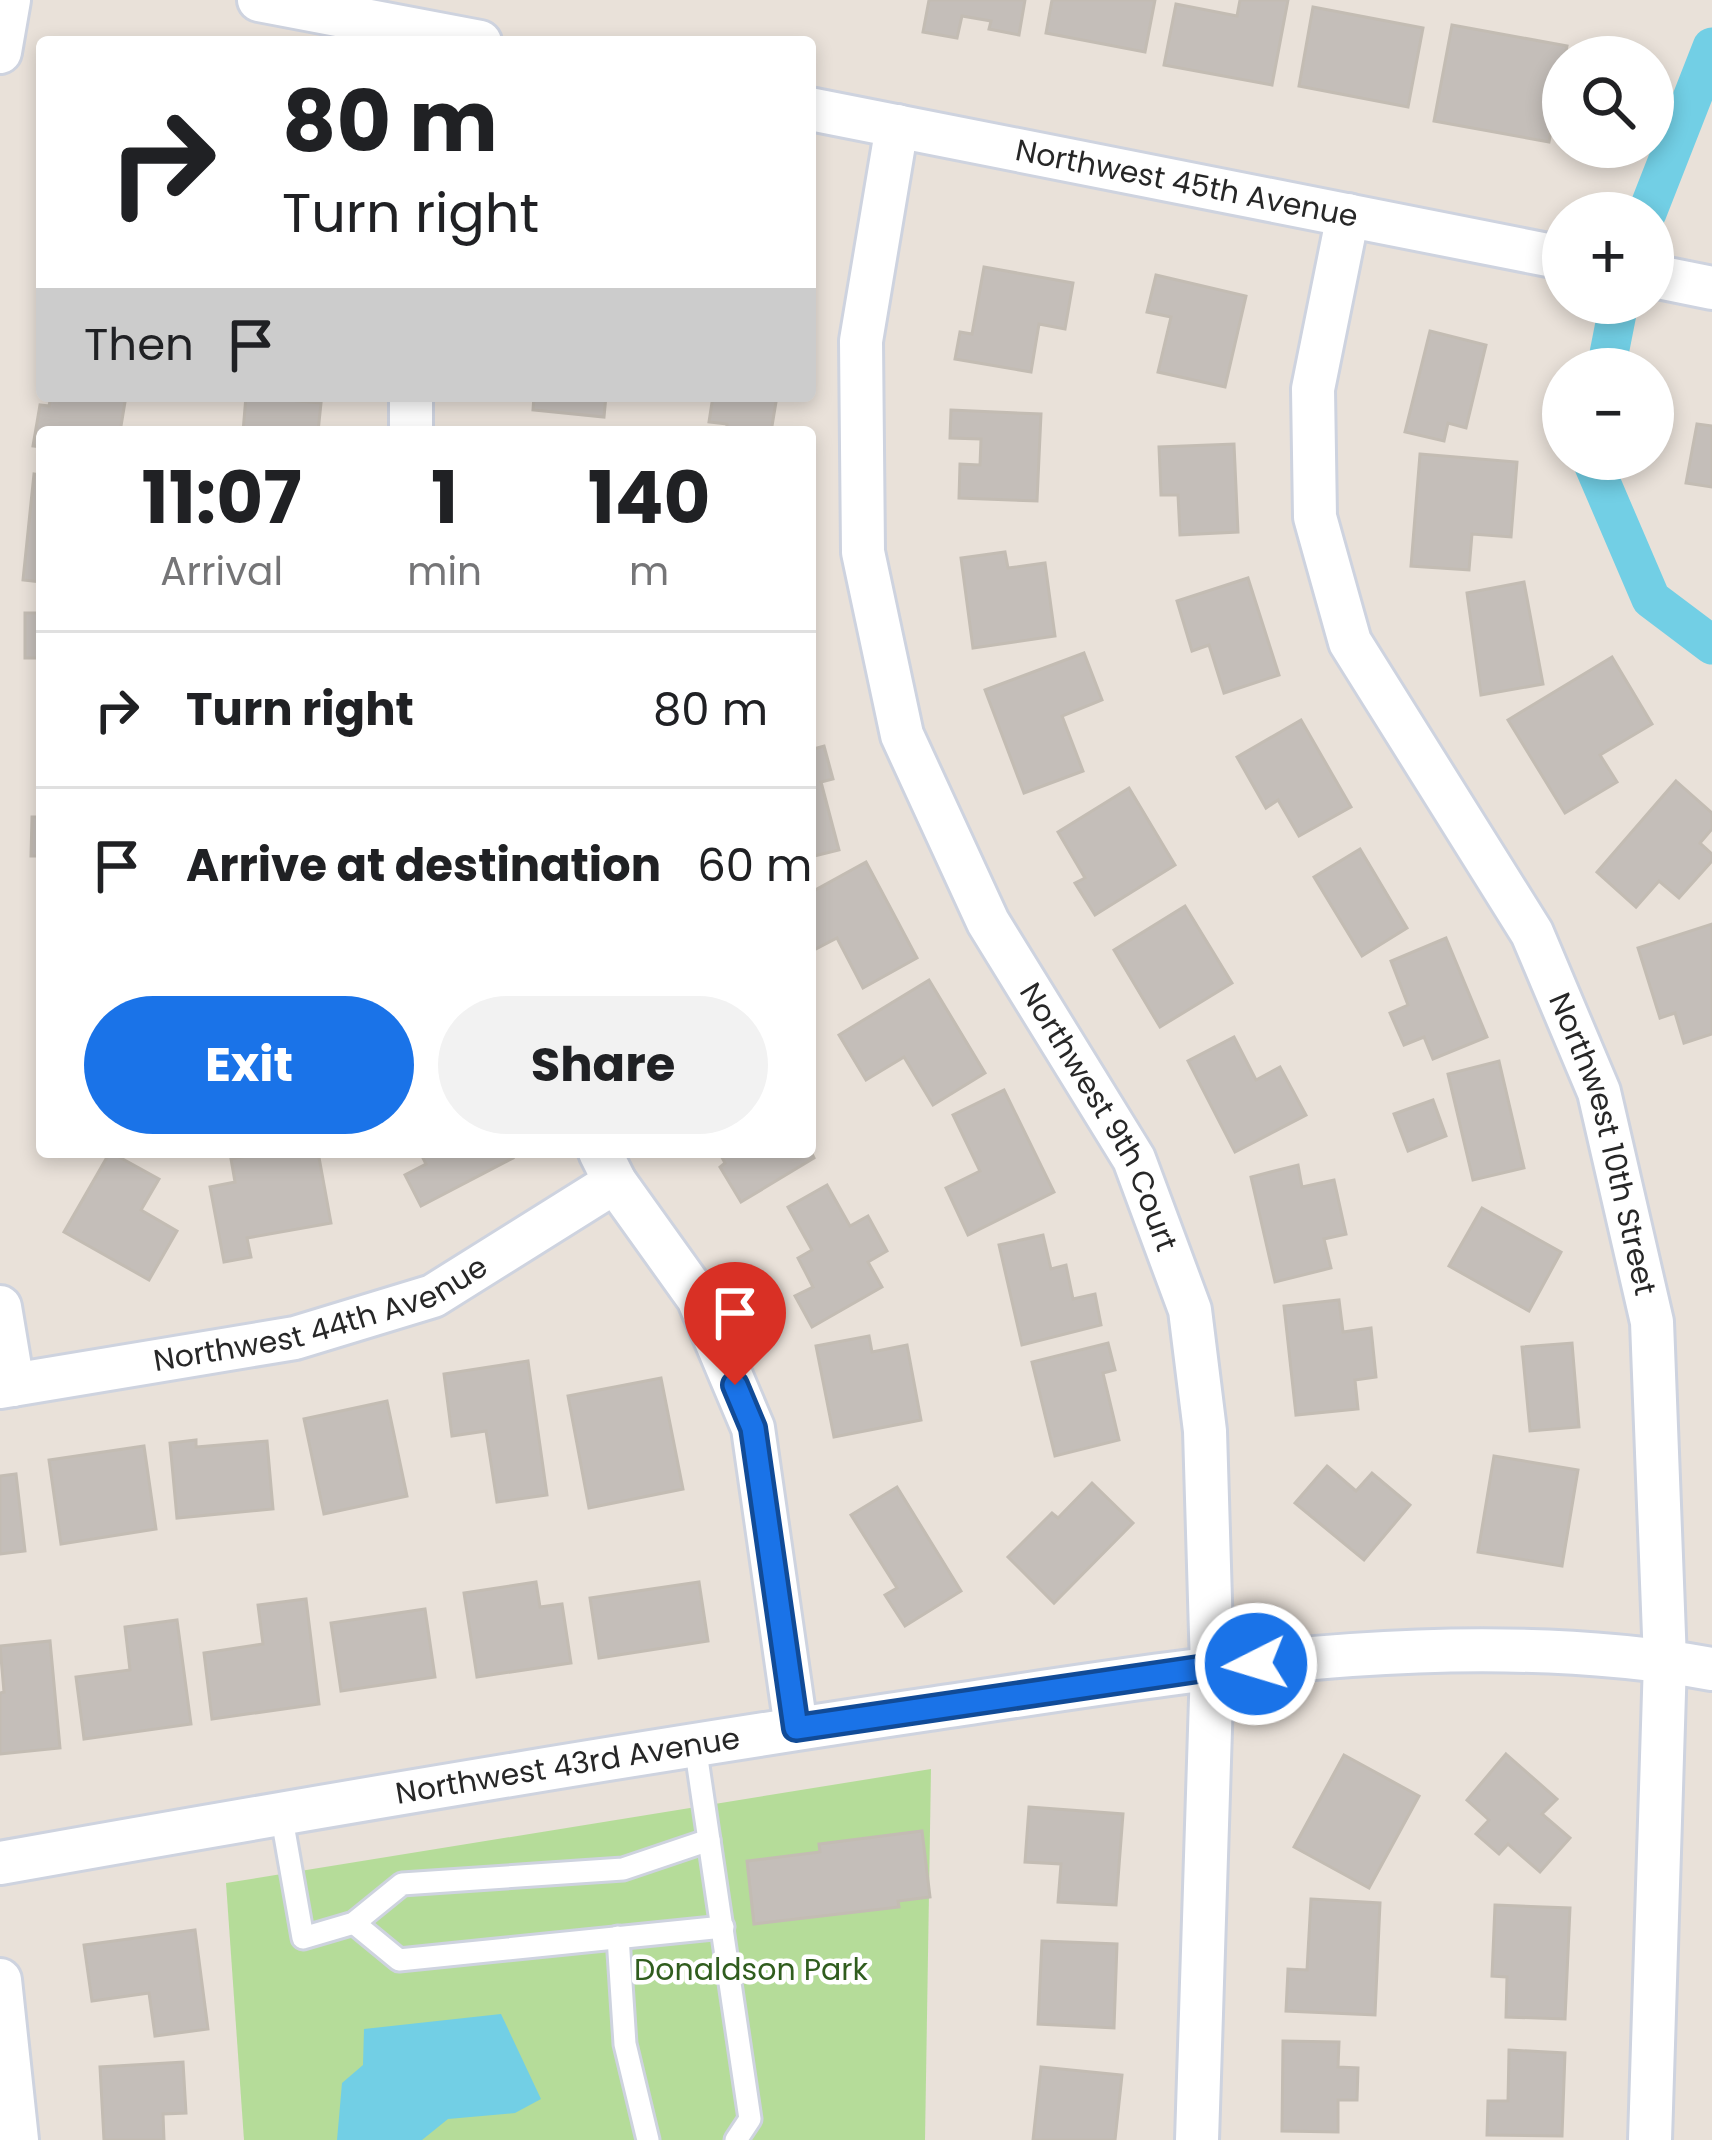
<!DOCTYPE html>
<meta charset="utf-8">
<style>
body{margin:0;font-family:Poppins,sans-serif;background:#f2f2f2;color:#202124;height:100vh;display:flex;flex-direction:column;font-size:45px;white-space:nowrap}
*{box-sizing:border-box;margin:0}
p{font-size:39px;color:#757577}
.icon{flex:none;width:66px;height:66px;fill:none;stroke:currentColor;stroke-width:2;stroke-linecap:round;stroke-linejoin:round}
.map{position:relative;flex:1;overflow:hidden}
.panel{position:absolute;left:36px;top:426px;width:780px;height:732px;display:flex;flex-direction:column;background:#fff;border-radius:12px;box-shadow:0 6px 18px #0003}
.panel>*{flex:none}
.hud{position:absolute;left:36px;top:36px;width:780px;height:366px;border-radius:12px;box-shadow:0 6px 18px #0003;background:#fff;color:#202124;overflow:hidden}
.buttons{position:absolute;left:1542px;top:36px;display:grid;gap:24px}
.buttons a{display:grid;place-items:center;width:132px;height:132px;border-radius:50%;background:#fff;box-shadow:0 6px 18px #0003;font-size:60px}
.pin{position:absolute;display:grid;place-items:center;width:102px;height:102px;color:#fff;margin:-123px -51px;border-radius:50% 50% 50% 0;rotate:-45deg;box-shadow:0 0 12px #0007}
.pin .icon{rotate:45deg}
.me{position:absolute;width:132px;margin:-66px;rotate:265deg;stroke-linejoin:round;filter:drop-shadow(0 0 9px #0008)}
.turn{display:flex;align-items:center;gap:42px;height:252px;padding:0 48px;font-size:54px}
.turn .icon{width:156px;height:156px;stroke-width:2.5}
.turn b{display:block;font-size:84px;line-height:102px}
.then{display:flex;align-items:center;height:114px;padding:0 48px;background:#0003;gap:24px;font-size:45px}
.eta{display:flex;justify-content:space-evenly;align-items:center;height:204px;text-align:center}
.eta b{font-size:72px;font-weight:700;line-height:84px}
.action{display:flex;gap:24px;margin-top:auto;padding:24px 48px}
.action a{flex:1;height:138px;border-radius:72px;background:#1a73e8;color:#fff;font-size:48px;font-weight:700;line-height:138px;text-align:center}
.action a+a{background:#f2f2f2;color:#202124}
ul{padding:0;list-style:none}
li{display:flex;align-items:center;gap:36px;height:156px;padding:0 48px;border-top:3px solid #e0e0e0}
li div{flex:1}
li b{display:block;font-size:45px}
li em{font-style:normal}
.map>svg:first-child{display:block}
.green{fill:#b5dc99}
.water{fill:#72cfe5}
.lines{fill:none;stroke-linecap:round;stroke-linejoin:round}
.canal{stroke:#72cfe5;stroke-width:39}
.building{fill:#c4beb9;stroke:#c3bcb3;stroke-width:3}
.lane-casing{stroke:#ced3df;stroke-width:27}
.street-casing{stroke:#ced3df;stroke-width:48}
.lane{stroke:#fff;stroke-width:21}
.street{stroke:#fff;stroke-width:42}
.route-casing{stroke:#114b97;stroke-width:30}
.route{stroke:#1a73e8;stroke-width:21}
.labels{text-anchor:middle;stroke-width:9;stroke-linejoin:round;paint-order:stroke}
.street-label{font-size:30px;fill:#272727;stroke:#fff}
.park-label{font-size:30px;fill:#305d1e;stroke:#fff}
</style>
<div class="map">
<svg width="1712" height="2140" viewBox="0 0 1712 2140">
<rect width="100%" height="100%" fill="#e9e1d9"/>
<path class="green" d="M931,1769L925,2140H244L226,1883Z"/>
<path class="water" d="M501,2014L541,2099L515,2113L448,2119L422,2140H337L342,2083L363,2065L364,2029Z"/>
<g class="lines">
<g class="canal">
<path d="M1647,213L1712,47"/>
<path d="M1606,369L1619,303"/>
<path d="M1591,459L1651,599L1712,645"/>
</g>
</g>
<g class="building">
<path d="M929,0H1025L1019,35L989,29L991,21L962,16L957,38L923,32Z"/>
<path d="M1052,0H1155L1145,52L1046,33Z"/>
<path d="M1240,0H1288L1272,85L1164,65L1176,4L1237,16Z"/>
<path d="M1313,7L1423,28L1408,107L1299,86Z"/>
<path d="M1452,25L1567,46L1549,142L1434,121Z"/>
<path d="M984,267L1073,283L1065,329L1039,324L1031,372L955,359L960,332L972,334Z"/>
<path d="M1156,275L1246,296L1225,387L1158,372L1171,317L1147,312Z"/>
<path d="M1430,331L1486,345L1466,428L1448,423L1444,441L1405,432Z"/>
<path d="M51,396H126L120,432H42V447L33,446L40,405L49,406Z"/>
<path d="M246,396L321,403L318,432H243Z"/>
<path d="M534,396H606L604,417L533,410Z"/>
<path d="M713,396H777L771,432H726L727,424L709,422Z"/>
<path d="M951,410L1041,414L1037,501L959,498L960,464L980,465L981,439L950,438Z"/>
<path d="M1697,424L1712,426V487L1686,483Z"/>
<path d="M1234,444L1238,532L1180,535L1178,495H1161L1159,447Z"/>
<path d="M1420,454L1517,462L1511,537L1472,534L1469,570L1411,566Z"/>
<path d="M34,474L42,475V582L23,580Z"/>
<path d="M1005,552L1008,568L1045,563L1055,636L973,648L961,558Z"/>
<path d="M1248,578L1279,675L1224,693L1209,645L1192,651L1177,601Z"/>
<path d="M1524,582L1543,684L1481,695L1467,593Z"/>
<rect x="25" y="613" width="17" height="45"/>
<path d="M1084,653L1102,700L1062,716L1083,771L1024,793L985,690Z"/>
<path d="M1612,657L1652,724L1600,755L1617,782L1565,813L1508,720Z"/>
<path d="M1301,720L1351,807L1299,836L1278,800L1266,808L1237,757Z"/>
<path d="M824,746L833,779L821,782L839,850L810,857V750Z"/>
<path d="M42,772V856H31L32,817H41Z"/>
<path d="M1676,781L1712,813V829L1700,843L1712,854V861L1679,898L1659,881L1636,907L1597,872Z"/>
<path d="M1129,788L1175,865L1095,915L1075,883L1085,878L1058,832Z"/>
<path d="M1360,849L1407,928L1362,956L1314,877Z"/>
<path d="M866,862L917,958L863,988L837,938L810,952V893Z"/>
<path d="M1185,906L1232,983L1160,1027L1114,950Z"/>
<path d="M1712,924V1034L1684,1043L1675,1013L1660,1018L1638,948Z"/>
<path d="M1446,938L1487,1037L1433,1059L1424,1037L1404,1045L1390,1013L1408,1005L1391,961Z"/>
<path d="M929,980L985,1073L933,1105L904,1057L866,1080L839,1035Z"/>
<path d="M1234,1037L1256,1080L1280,1067L1306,1115L1235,1152L1188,1061Z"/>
<path d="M1499,1061L1524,1168L1473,1180L1448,1074Z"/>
<path d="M1004,1090L1054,1192L968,1235L946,1188L980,1171L953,1115Z"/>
<path d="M1433,1100L1446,1136L1408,1151L1394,1114Z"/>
<path d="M810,1150L814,1158L741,1202L720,1167L725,1163L719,1152Z"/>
<path d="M110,1152L159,1179L141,1210L177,1231L149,1280L64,1232Z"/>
<path d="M267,1152H318L331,1223L247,1238L251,1257L224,1262L210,1187L235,1182L231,1159Z"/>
<path d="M420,1152H510L513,1158L421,1206L405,1175L426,1164Z"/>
<path d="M1298,1165L1302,1187L1334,1180L1346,1234L1324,1239L1331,1268L1275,1282L1251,1177Z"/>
<path d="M827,1185L850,1226L868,1216L887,1251L868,1262L882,1287L812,1327L795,1296L813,1287L798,1258L812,1250L788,1207Z"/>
<path d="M1482,1208L1561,1252L1529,1311L1449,1266Z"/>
<path d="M1043,1235L1051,1269L1066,1265L1073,1299L1095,1294L1101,1325L1022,1345L999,1245Z"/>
<path d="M1339,1300L1343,1332L1371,1328L1376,1377L1355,1380L1358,1409L1296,1415L1284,1306Z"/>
<path d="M869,1336L872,1352L907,1345L921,1420L834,1437L816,1346Z"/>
<path d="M1108,1343L1115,1370L1103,1373L1119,1440L1055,1456L1032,1362Z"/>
<path d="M1572,1343L1579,1427L1530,1431L1522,1347Z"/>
<path d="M528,1361L547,1495L497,1502L486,1431L452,1436L444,1374Z"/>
<path d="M661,1378L683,1489L589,1508L568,1396Z"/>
<path d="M387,1401L407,1496L324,1514L304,1419Z"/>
<path d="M196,1440V1447L267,1441L273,1509L177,1518L170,1443Z"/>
<path d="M144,1446L156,1529L61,1544L49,1460Z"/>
<path d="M1494,1456L1578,1470L1562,1566L1478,1552Z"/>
<path d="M1327,1466L1356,1491L1372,1473L1410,1505L1364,1560L1295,1503Z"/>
<path d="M16,1474L25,1551L0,1554V1476Z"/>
<path d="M1092,1483L1133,1523L1054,1603L1008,1557L1052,1513L1058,1518Z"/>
<path d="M897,1487L961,1591L905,1626L885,1595L897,1588L851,1515Z"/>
<path d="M536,1582L540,1607L562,1604L571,1663L477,1677L464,1593Z"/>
<path d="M699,1582L708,1641L599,1658L590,1598Z"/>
<path d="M306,1599L319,1704L212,1719L204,1653L263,1644L258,1605Z"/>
<path d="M425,1609L435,1677L341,1691L331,1623Z"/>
<path d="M177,1620L191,1724L84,1739L76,1677L130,1670L125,1627Z"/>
<path d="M50,1641L60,1748L0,1754V1693L4,1692L0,1646Z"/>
<path d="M1506,1754L1557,1799L1542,1814L1570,1838L1540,1872L1508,1844L1499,1854L1476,1834L1489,1820L1467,1800Z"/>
<path d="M1344,1755L1419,1796L1369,1888L1294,1847Z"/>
<path d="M1029,1807L1123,1814L1116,1905L1058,1902L1061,1864L1025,1862Z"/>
<path d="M922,1831L930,1897L898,1901L899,1907L754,1924L747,1861L820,1852L819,1844Z"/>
<path d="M1311,1899L1380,1903L1375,2015L1286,2011L1288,1969L1307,1970Z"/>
<path d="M1495,1905L1570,1908L1565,2019L1506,2017L1507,1977L1492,1976Z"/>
<path d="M195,1930L208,2029L155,2036L149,1993L92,2001L84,1945Z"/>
<path d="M1042,1941L1117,1944L1114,2028L1038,2024Z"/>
<path d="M1283,2041L1339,2042L1338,2067L1358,2068L1357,2100H1338V2132L1282,2131Z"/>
<path d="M1509,2050L1565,2053L1562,2136L1487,2135L1488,2101H1508Z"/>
<path d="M183,2062L186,2113L163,2114L164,2140H104L100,2067Z"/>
<path d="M1041,2067L1122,2075L1115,2140H1033Z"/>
</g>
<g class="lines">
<g class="lane-casing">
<g id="lane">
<path d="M695,1745L750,2119L736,2140"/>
<path d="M281,1813L303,1938L354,1923L402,1884L623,1869L709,1840"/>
<path d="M354,1923L399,1960L723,1927"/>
<path d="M618,1937L625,2044L648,2140"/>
</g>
</g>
<g class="street-casing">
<g id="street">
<path d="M259,0L480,42"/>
<path d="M0,52L9,0"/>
<path id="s1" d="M810,109L1563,258"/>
<path id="s2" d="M897,126L861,341L863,552L902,735L988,922L1134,1159L1190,1310L1205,1431L1212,1667L1197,2140"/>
<path id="s3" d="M1348,215L1313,389L1315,517L1350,642L1532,933L1599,1092L1652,1322L1665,1661L1650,2140"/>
<path d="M1653,276L1712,288"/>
<path d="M411,432V396"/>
<path d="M600,1152L615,1182L698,1298L753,1428L796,1728"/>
<path d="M0,1307L13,1385"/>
<path id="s4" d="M0,1387L295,1338L433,1296L615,1182"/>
<path id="s5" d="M0,1863C309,1808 618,1755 929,1709C1185,1671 1454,1623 1712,1669"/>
<path d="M0,1980L17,2140"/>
</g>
</g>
<use href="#lane" class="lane"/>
<use href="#street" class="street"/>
</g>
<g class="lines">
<g class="route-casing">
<path id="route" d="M735,1385L753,1428L796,1728L1212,1667L1256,1664"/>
</g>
<use href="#route" class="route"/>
</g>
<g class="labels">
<g class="street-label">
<text dy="10" stroke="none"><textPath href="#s1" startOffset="384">Northwest 45th Avenue</textPath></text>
<text dy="10" stroke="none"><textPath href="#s2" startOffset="1047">Northwest 9th Court</textPath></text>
<text dy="10" stroke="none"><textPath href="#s3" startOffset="1002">Northwest 10th Street</textPath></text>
<text dy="10" stroke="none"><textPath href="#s4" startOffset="330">Northwest 44th Avenue</textPath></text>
<text dy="10" stroke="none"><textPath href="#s5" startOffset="576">Northwest 43rd Avenue</textPath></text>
</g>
<g class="park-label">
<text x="751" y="1980">Donaldson Park</text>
</g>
</g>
</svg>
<div class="buttons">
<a><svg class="icon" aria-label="search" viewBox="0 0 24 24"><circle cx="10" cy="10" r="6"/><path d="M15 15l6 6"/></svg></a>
<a>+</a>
<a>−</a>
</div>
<div class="pin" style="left:735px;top:1385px;background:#d93025"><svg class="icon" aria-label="arrive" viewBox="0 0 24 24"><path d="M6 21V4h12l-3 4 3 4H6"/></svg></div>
<svg class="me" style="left:1256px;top:1664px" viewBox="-20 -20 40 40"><circle r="17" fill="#1a73e8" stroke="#fff" stroke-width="3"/><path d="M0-11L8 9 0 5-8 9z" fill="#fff"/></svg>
<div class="hud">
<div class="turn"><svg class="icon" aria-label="right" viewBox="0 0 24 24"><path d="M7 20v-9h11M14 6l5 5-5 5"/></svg><div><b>80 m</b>Turn right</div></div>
<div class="then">Then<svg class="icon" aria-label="arrive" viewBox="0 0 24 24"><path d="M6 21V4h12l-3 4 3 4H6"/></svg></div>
</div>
<section class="panel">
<div class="eta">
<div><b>11:07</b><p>Arrival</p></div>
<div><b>1</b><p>min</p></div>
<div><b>140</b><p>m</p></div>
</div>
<ul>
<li><svg class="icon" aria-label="right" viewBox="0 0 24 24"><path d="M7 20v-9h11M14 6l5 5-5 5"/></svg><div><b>Turn right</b></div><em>80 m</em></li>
<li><svg class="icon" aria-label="arrive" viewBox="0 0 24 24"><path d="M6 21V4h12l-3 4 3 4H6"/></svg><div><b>Arrive at destination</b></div><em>60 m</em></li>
</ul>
<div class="action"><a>Exit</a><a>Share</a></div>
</section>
</div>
